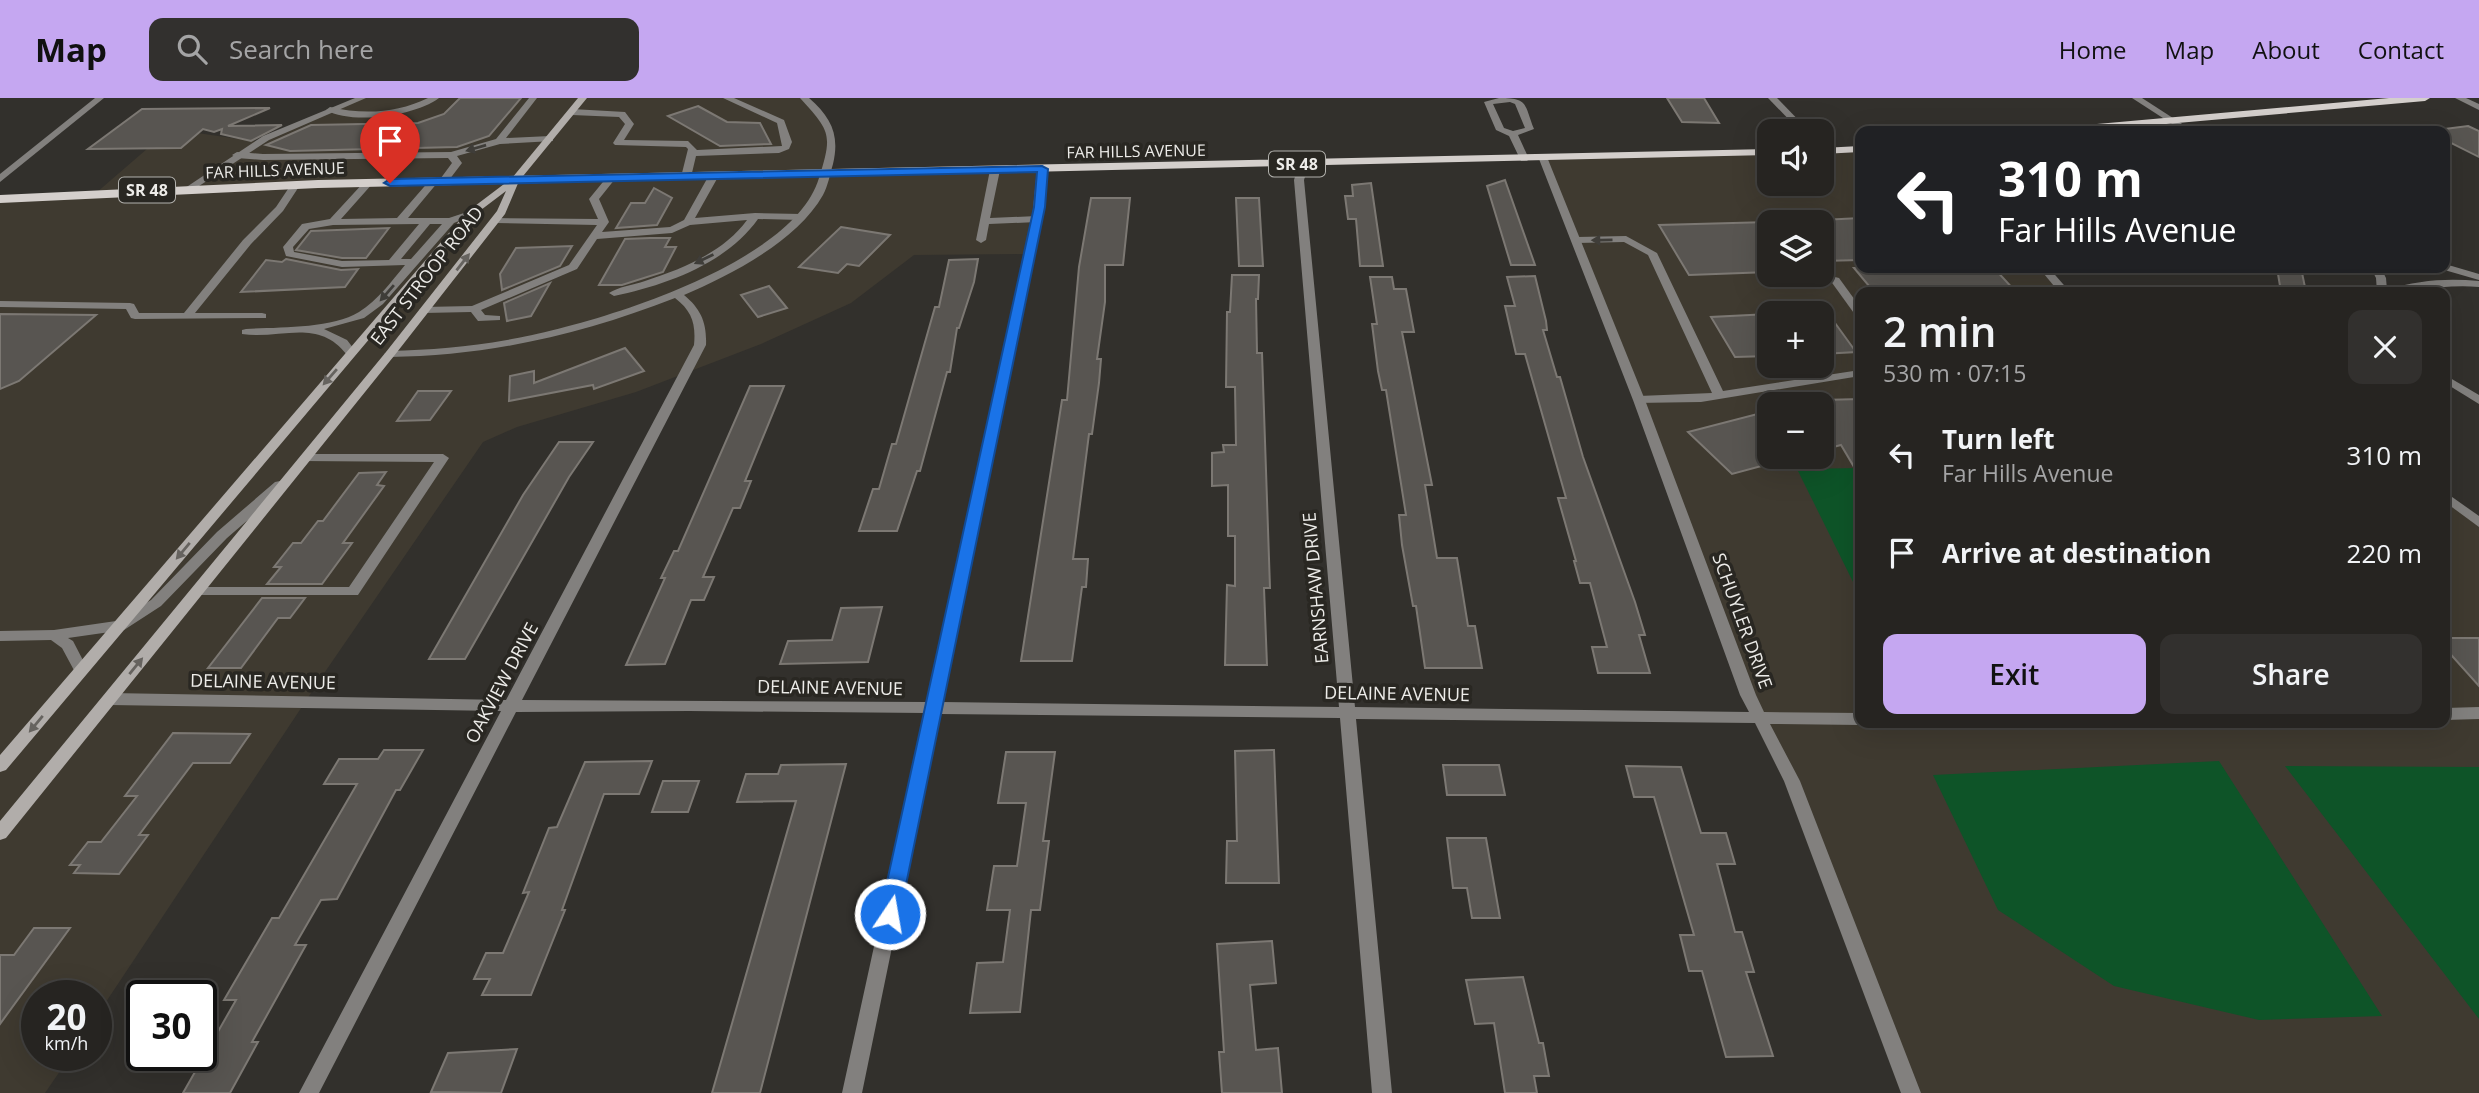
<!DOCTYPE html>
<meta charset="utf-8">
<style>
body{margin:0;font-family:"Open Sans",sans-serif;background:#32302e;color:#f1f3f6;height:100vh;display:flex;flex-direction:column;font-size:26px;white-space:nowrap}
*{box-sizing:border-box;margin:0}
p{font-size:23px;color:#a4a4a5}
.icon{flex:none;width:38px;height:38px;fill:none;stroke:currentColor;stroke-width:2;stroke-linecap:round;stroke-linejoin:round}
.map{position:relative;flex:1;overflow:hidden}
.side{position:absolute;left:1855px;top:189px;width:595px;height:441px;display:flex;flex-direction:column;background:#262421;border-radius:14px;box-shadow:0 7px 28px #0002,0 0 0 2px #42413f}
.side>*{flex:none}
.banner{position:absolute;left:1855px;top:28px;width:595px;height:147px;border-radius:14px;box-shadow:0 7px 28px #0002,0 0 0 2px #42413f;background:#202124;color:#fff;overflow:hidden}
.controls{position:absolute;left:1757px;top:21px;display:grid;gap:14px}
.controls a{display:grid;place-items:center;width:77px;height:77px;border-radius:14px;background:#262421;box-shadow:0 7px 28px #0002,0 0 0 2px #42413f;font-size:35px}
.speed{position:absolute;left:21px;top:882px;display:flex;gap:14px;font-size:35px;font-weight:700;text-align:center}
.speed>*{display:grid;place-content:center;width:91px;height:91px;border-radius:50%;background:#262421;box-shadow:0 7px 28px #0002,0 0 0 2px #42413f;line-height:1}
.speed small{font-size:18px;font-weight:400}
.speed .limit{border:4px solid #111;border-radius:10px;background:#fff;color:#111}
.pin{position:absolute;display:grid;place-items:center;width:60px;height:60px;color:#fff;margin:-72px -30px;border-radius:50% 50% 50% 0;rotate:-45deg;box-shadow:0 0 7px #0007}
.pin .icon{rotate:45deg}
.me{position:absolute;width:77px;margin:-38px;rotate:12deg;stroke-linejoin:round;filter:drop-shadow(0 0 5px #0008)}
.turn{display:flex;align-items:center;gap:24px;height:147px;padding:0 28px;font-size:32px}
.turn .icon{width:91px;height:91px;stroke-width:2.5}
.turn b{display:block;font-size:49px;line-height:60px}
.round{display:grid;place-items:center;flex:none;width:74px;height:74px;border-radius:14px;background:#32302e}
.overview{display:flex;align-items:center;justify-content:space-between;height:119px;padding:0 28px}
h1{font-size:42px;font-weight:600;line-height:52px}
.cta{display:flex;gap:14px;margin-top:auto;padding:14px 28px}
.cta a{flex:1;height:80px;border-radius:14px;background:#c5a7f1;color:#111;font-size:28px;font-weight:600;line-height:80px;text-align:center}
.cta a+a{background:#32302e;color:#f1f3f6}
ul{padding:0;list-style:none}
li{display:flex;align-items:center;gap:21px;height:98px;padding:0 28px}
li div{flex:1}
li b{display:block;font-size:26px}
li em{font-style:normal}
header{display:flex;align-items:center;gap:42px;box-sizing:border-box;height:98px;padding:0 35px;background:#c5a7f1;color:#111}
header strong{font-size:33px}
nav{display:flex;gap:38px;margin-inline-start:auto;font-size:24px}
.search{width:490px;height:63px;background:#32302e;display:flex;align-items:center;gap:18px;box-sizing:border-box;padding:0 24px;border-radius:14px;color:#a4a4a5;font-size:26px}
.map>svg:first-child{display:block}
.built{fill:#3f3a30;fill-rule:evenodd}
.green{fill:#0e5428}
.building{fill:#585551;stroke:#7c7873;stroke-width:2}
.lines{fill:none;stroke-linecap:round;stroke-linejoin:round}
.lane{fill:#82807e;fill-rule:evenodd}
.street{fill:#82807e;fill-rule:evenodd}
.secondary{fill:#b1adaa;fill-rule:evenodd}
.primary{fill:#d4cfcc;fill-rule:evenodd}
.oneway{fill:#3f3d39}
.oneway2{fill:#66635f}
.route{fill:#1a73e8;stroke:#114b97;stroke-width:2}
.labels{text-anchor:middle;stroke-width:7;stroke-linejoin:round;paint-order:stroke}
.far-street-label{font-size:16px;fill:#edece9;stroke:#292722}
.shield{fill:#292722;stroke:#b2b1ad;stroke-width:2}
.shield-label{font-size:16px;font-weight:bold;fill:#edece9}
.street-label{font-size:18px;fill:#edece9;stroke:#292722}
</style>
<header>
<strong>Map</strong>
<div class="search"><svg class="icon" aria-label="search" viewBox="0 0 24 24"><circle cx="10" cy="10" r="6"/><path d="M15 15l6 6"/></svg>Search here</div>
<nav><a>Home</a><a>Map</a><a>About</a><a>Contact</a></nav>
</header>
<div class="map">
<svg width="2479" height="995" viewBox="0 0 2479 995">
<rect width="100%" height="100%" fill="#32302c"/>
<g class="built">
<path d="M362,0H804L831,35L825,76L1042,71L1029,156L914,157L851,205L761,246L636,294L517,329L483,344L327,571L96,919V898H37V957H71L45,995H0V101L96,95L170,31L260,44Z"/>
<path d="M1860,51V170H2044L2065,194H1860V625H2445V398L2479,425V995H1911L1759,619L1544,61L1769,54V86H1822V53ZM1769,124H1822V177H1769ZM1769,215H1822V268H1769ZM1769,306H1822V359H1769Z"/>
</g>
<g class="green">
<path d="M1860,370V498L1797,371Z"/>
<path d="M2219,663L2382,918L2259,922L2114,888L1998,812L1933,677Z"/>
<path d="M2285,668L2479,669V921Z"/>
</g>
<g class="building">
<path d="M460,0H521L489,38L457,49L290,53L266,47L311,27L418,25L444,16Z"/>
<path d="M1667,0H1704L1719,25L1682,24Z"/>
<path d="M698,8L727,24L760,25L771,46L720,48L668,18Z"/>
<path d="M270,10L228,28L282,27L251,43L221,36L222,31L214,34L203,31L181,50L88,51L142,11Z"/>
<path d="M2468,28L2479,33V59L2445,42V33H2429Z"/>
<path d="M1505,82L1535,167H1511L1487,88Z"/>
<path d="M1371,85L1383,168H1360L1356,121H1348L1345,98H1353L1352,87Z"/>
<path d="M654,90L672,100L657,127L616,130L631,105H645Z"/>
<path d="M1091,100H1130L1123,167H1105V204L1097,261H1101L1099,285L1092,336H1089L1073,461H1088L1086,489H1082L1072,563H1021L1062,302H1067L1079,169Z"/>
<path d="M1236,100H1259L1263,168H1239Z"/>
<path d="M1860,120V162L1822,163V122Z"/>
<path d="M1769,124V174L1689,177L1659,127Z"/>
<path d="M841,129L890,137L859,168L847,166L838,175L799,169Z"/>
<path d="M389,130L366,160H342L296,152L311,133Z"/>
<path d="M650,140H670L665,149H676L663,174L622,187H599L625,141Z"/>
<path d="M572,148L560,168L502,192L500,176L516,150Z"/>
<path d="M286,161L341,172L358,171L345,189L241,194L266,162L282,164Z"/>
<path d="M978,161L974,184L959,230H957L950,274H947L920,373H917L897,433H859L873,391H879L892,346H896L935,209H939L949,162Z"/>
<path d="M1854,170H1994L2016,194H1874Z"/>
<path d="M2277,170H2301L2306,194H2281Z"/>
<path d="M1232,177H1259L1258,201H1256L1257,255H1262L1270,490H1264L1267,567H1225L1227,487L1235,488V438H1228V387L1212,388V355L1224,354L1223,347H1236L1235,289H1226L1227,214H1230Z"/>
<path d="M1535,178L1546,223L1547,232H1543L1557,279H1560L1583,359L1635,504L1645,537H1639L1650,575H1598L1592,549H1607L1590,485H1580L1574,463H1576L1558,400H1566L1525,256H1516L1505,208H1515L1507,179Z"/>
<path d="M1370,179H1392L1394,191H1406L1414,234H1402L1432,387H1425L1437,460H1457L1468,528H1475L1482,570H1425L1416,508H1413L1402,447L1399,417H1406L1386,292H1382L1378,273L1372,226H1377Z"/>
<path d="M550,185L531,218L507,223L504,205Z"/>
<path d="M769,188L787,210L758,219L741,197Z"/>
<path d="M1822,207L1856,254L1822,256Z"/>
<path d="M0,216L96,217L19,283L0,291Z"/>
<path d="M1769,216V258L1735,259L1711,219Z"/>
<path d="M625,250L644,273L594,291L593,287L509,303L510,278L534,273V285Z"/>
<path d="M750,288H784L745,383H751L740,410H733L703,479H714L704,502H691L665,566L626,567L665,480H661L674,453H678Z"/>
<path d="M418,293H451L430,322L397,323Z"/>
<path d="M1860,301V379L1841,347L1822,352V302Z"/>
<path d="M1769,313V366L1732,376L1688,334Z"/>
<path d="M559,344H593L569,379L465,561H429L523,397Z"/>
<path d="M386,374L377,387L384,388L343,445H352L322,486H267L281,469H274L293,445H301L318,423H323L359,375Z"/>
<path d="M262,500H305L290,520H278L241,570H208Z"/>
<path d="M882,509L868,564L780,566L788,543L832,542L841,510Z"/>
<path d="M2445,540H2479V588L2445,550Z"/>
<path d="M173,635L250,636L230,665H193L139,737H148L119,776L74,775L80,767H70L88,744H101L137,698H125Z"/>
<path d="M384,652H423L400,692H396L337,801L321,802L295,847H306L252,944H258L230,995H183L236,902H224L272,820H279L357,686H324L339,661H378Z"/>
<path d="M1274,652L1279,785H1226L1227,743H1237L1235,653Z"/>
<path d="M1006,654H1055L1043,743H1049L1040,812H1031L1020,914L970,915L977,865L1003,864L1010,812H987L994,768H1017L1026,705H998Z"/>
<path d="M652,663L639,696H604L562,812H565L531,897H482L490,881H474L486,855H503L529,794L523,795L549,730L557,729L585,664Z"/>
<path d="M846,666L760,995H712L796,703L737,704L746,676H778L781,667Z"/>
<path d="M1443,667H1499L1505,697H1447Z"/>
<path d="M1626,668L1681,669L1701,735H1726L1735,766H1717L1735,834H1742L1754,874H1746L1773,958L1726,959L1702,873H1689L1680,837H1694L1654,699H1634Z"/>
<path d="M663,683H699L688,714H652Z"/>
<path d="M1447,740H1486L1500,820H1472L1467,790H1453Z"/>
<path d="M34,830H70L0,926V857H14Z"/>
<path d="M1272,843L1276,885L1250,887L1256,952L1278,950L1282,995H1222L1219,954H1224L1217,846Z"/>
<path d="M1523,879L1539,945H1543L1549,978H1534L1537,995H1505L1494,925L1475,926L1466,882Z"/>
<path d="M517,951L501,995L431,994L448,955Z"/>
</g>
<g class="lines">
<g class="lane">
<path d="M428,0H439C415,18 352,27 326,12L330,9C364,17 397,15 428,0Z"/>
<path d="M529,0H537L506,40L550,38L553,39V43L500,46L457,58L462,65L446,86L443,87L438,84L452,65L448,60L263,62L237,60L232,57L237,54L263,56L451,54L496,41Z"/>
<path d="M723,0H734L784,22L792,44L789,51L779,55L696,58L691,79L686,82L681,79L688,51L686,49L615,47L613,45L625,26L619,19L572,17L568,14L572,11L625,14L634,26L624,42L688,43L697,52L782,48L777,25Z"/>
<path d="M1499,0C1529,0 1524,6 1534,31L1518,37L1529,61L1527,63H1521L1509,38L1496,32L1484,4ZM1510,4L1515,6L1525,30L1513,33L1504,30L1493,6Z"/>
<path d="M995,69L1000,72L990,120L1037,118L1042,121L1037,124L989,126L986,142L981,145L976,142L990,72Z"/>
<path d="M713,76L718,79L695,120L755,115L801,116L806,119L801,122L758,121C726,166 666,187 614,198L609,195C618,189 633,187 645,183C682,171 724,154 747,122L690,127L672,135L597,141L577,171L481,212L485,217L500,218V222L478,223L471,214L424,215L419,212L424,209L472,208L569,167L597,127L496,125L493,124V120L598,121L589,101L607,79L610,78L615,81L599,101L609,124L602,134L670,129L684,122L708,79Z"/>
<path d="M433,81L438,84L408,120H449L470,113L475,116L454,125L383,206L364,220L324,231L347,242L357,255L355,257H347C318,219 280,242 242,236V232L246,231C278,229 331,231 359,214C378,202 391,184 405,167L342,169L286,158L283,149L302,126L330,121L365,83L373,85L341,121L397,120L430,82ZM419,126L389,162L342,163L294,154L293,149L309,131L333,127ZM430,126H442L411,161H401Z"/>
<path d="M292,85L300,87L283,113L251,146L195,215H262L266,216V220L135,221L131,220L126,211L0,209V203L130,205L134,206L139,215H184L243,142L276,109Z"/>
<path d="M1626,138L1657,155L1723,293L1860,272V278L1701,304L1635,305V299L1639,298L1712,295L1648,157L1624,144L1577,145L1572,142L1577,139Z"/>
<path d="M1835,179L1839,180L1860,209V219L1856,218L1830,182Z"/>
<path d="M306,356H443L449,360L358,497H191L189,494L196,489H349L434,364L302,363L300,360L302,357Z"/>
<path d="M280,383L286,387L285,390L227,440L161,508L124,532L68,540L73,543L88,572L86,576H76L62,550L51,542L0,543V533L54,532L116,523L151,502L217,434L275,384Z"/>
</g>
<g class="street">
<path d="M95,0H104L0,84V76Z"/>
<path d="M355,0H366L269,42L193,92L185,90L263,38Z"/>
<path d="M800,0H809C831,19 840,37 833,66C830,76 828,88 823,97C797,143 731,177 684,197C701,211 707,225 706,247L522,602L927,604L1032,121L1037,71L1042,68L1047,71L1042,121L942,604L1339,609L1294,82L1299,66L1304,63L1309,66L1304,82L1355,609L1749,614L1740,597L1633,302L1539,61L1547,59L1645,302L1756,597L1764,614L1860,615V625H1866L1860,627L1770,626L1800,683L1921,995H1901L1784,683L1755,625L1356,621L1392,995H1372L1340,620L940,616L862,995H842L925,615L689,613L516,614L319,995H299L501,613L110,607L105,605L102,601L105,597L110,595L506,602L694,247C696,226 692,213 675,200C583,236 489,258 390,259L384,256L390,253C429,252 468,249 507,242C589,228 793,168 819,80C833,36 830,33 800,0Z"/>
<path d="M1768,0H1777L1809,33H1800Z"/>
<path d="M2132,0H2142L2193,33H2183Z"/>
<path d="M2455,0H2466L2479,6V12Z"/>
<path d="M2445,166L2479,176V182L2441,171L2440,170H2445Z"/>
<path d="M2039,170H2049L2070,194H2059Z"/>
<path d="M2371,170H2381L2386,180L2387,192C2418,182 2447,180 2479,183V189C2444,186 2411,194 2377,194L2376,180Z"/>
<path d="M2445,277L2479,297V306L2445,285Z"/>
<path d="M2445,394L2479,418V429L2445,404Z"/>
<path d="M2479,609V621L2445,622V610Z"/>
</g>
<path class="secondary" d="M578,0H587L519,83L505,116L394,258L6,740L0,742V723L386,254L497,113L506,93L473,118L6,672L0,674V657L467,114L512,80Z"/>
<g class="primary">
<path d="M2389,0H2430L2425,3L2087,33H2046L2052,30Z"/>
<path d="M1860,48V54L1822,56V50Z"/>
<path d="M1769,51V57L318,90L0,105V97L318,82Z"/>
</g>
</g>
<defs><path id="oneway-solid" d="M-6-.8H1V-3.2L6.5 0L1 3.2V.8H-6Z" transform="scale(1.75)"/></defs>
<g class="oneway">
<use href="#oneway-solid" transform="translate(476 50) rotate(164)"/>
<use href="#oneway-solid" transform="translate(1602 142) rotate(179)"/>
<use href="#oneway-solid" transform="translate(704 161) rotate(154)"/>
<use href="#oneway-solid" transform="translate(387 195) rotate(131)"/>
</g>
<g class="oneway2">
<use href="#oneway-solid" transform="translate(463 164) rotate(-52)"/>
<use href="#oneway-solid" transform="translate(330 279) rotate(131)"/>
<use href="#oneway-solid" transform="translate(183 453) rotate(130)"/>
<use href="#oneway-solid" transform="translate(136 568) rotate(-51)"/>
<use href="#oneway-solid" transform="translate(36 626) rotate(130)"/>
</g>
<path class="route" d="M1042,68L1048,71L1045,109L900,816L897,821L890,824L883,821L880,816L1034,109L1037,74L390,88L384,85L390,81Z"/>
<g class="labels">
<g class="far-street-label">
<text transform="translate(1136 53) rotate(-1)" y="6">FAR HILLS AVENUE</text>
<text transform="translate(275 72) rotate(-2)" y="6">FAR HILLS AVENUE</text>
</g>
<g class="shield">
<rect x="1269" y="53.5" width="56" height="25" rx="5"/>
<rect x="119" y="79.5" width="56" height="25" rx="5"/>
</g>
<g class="shield-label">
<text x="1297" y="72">SR 48</text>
<text x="147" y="98">SR 48</text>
</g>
<g class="street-label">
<text transform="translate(427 178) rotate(-52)" y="6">EAST STROOP ROAD</text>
<text transform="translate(1316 490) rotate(-95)" y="6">EARNSHAW DRIVE</text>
<text transform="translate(1742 523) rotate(70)" y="6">SCHUYLER DRIVE</text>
<text transform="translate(263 584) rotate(1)" y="6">DELAINE AVENUE</text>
<text transform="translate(502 585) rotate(-62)" y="6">OAKVIEW DRIVE</text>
<text transform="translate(830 590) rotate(1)" y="6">DELAINE AVENUE</text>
<text transform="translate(1397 596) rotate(1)" y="6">DELAINE AVENUE</text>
</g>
</g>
</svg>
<div class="controls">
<a><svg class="icon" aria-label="sound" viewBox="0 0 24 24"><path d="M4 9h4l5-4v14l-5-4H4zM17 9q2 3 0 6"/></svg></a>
<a><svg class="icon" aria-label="layers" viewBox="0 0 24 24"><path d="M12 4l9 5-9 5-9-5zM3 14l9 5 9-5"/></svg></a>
<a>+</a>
<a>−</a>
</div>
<div class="speed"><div>20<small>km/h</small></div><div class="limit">30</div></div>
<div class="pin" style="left:390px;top:85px;background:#d93025"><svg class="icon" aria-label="arrive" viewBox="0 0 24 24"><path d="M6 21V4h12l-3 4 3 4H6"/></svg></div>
<svg class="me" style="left:890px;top:816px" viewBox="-20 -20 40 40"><circle r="17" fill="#1a73e8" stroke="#fff" stroke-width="3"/><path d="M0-11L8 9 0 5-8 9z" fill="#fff"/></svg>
<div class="banner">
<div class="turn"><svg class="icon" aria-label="left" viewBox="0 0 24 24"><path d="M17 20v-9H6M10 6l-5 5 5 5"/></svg><div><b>310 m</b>Far Hills Avenue</div></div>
</div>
<section class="side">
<div class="overview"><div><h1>2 min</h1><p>530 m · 07:15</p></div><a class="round"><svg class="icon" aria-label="close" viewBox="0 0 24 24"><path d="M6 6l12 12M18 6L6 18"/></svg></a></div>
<ul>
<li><svg class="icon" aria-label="left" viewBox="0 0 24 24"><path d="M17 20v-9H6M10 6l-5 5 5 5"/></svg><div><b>Turn left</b><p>Far Hills Avenue</p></div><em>310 m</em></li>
<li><svg class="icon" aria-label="arrive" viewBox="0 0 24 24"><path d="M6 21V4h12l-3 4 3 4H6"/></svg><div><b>Arrive at destination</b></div><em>220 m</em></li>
</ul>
<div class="cta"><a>Exit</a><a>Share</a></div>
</section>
</div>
